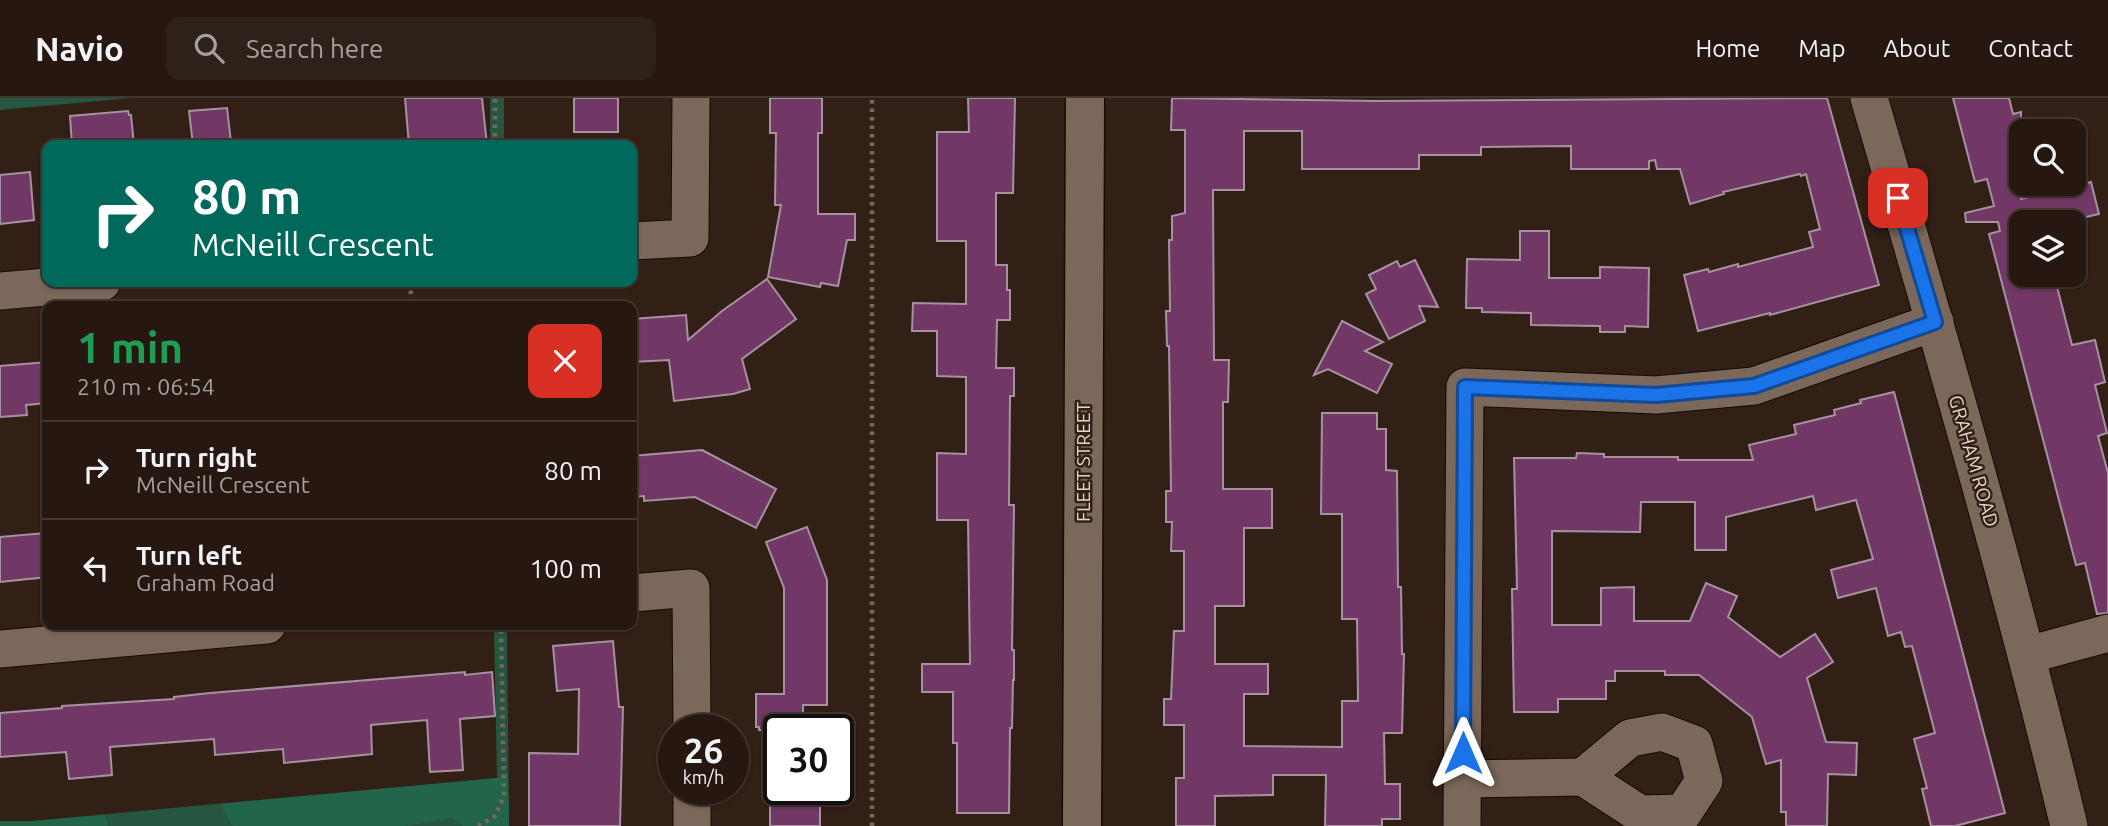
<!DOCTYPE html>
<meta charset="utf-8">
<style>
body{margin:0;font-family:Ubuntu,sans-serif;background:#2e2119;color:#f1f3f6;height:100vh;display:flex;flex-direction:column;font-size:26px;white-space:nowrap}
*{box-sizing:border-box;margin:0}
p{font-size:23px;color:#a4a09f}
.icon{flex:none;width:38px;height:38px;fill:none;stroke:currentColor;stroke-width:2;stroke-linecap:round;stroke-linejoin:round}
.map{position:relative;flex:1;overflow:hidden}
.drawer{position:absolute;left:42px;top:203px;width:595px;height:329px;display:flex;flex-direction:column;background:#261810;border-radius:14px;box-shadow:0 2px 5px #0004,0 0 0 2px #423730}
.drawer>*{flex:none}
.top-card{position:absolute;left:42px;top:42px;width:595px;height:147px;border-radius:14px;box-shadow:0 2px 5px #0004,0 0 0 2px #423730;background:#00695c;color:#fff;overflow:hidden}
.buttons{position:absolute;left:2009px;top:21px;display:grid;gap:14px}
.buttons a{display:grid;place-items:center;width:77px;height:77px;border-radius:14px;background:#261810;box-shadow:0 2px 5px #0004,0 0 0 2px #423730;font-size:35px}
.speed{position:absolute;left:658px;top:616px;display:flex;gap:14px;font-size:35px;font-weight:700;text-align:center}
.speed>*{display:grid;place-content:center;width:91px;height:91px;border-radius:50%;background:#261810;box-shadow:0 2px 5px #0004,0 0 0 2px #423730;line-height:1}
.speed small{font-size:18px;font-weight:400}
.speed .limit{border:4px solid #111;border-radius:10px;background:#fff;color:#111}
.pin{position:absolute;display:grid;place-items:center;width:60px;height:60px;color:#fff;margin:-30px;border-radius:14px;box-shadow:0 4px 10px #0006}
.me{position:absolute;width:77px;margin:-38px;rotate:0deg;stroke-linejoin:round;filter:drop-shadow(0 0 5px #0008)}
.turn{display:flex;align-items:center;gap:24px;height:147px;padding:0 35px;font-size:32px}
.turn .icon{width:91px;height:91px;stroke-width:2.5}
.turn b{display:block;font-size:49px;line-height:60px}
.round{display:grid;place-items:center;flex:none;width:74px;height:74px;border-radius:14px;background:#2e2119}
.overview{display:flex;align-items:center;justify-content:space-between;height:119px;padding:0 35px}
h1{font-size:42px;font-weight:700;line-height:52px;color:#1e9e55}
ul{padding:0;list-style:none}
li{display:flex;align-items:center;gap:21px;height:98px;padding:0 35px;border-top:2px solid #423730}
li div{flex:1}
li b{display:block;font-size:26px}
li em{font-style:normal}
header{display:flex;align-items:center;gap:42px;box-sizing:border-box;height:98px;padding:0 35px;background:#261810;border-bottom:2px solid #423730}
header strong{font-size:33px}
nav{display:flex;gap:38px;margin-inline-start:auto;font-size:24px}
.search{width:490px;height:63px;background:#2e2119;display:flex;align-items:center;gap:18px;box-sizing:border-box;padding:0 24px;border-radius:14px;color:#a4a09f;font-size:26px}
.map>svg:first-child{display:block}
.green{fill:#265540}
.forest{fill:#23654a}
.building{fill:#713865;stroke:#a691a1;stroke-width:2}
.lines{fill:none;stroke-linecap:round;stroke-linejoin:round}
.street-casing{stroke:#190a03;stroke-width:39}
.secondary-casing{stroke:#190a03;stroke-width:41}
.path{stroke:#77675f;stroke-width:4.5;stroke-dasharray:3.5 5;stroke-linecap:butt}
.street{stroke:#7c675b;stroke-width:37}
.secondary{stroke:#7c675b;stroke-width:38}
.route-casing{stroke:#114b97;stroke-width:18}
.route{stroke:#1a73e8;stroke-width:12}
.labels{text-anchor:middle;stroke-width:5;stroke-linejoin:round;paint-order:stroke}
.street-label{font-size:19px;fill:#e0d4cd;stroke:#322016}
</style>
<header>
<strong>Navio</strong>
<div class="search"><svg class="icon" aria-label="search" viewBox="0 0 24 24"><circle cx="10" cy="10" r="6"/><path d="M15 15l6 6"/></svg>Search here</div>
<nav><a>Home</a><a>Map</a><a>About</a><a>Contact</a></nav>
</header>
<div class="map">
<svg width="2108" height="728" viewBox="0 0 2108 728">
<rect width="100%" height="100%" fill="#322016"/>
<g class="green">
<path d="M0,0H131L0,12Z"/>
<rect x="490" y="0" width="14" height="47"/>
<path d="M507,528L509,728H0V723H32L497,680L494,529Z"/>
</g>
<g class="forest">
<path d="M508,675L509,728H463L452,720L404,728H233L220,706L497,680Z"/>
<path d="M105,717L108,728H0V723H32Z"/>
</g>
<g class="building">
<path d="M405,0H482L487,47H409Z"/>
<rect x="574" y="0" width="44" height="34"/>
<path d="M770,0H822V35H818V116H855V142H847L838,188L821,185L820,189L768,179L781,107H775L776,35H770Z"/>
<path d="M968,0H1015L1013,95H996V167H1007V192H1010V222H997L996,270H1014V298H1010L1009,407H1014L1012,552H1014V582H1013L1012,630H1010L1009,715H957V645H953V594H922V566H970L968,422H937V355L966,356V279L937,278V233H912L913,205L966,206V143H937V34H969Z"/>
<path d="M1172,0L1377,3L1827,0L1879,187L1770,217V215L1698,233L1684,177L1708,171L1709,174L1738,166V169L1813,149L1809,134L1820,131L1806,76L1801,78L1800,76L1723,94L1724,96L1690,106L1680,71H1657L1655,62L1649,63V71H1571V48L1481,49V57H1419V71H1302V33H1244V92H1213L1214,262H1229L1228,304H1223V391H1272V430H1244V508H1215V566H1268V596H1244V648L1342,649V603H1358L1357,521H1342V416H1321L1322,315H1377V331H1386V372L1397,373L1398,489H1401L1402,556H1404L1402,635H1384L1385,686H1400V721H1382V728H1325L1326,677H1273V697L1215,698V728H1176V680H1184V627H1164V601H1171L1174,533H1184V453H1171L1172,424H1166V393H1171L1169,248H1167L1166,213H1170L1169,142H1172V118L1185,115V32H1171Z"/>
<path d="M1953,0H2009L2013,16L2021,14V101L2091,84L2099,116L2064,124H2021V177H2054L2072,247L2095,242L2105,284L2095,287L2107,335L2098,338L2108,375V515L2097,516L2085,465L2076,467L1989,136L2000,133L1998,124H1966L1965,115L1994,108L1987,81L1975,84Z"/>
<path d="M227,10L231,44L193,47L189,13Z"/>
<path d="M128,13L129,17H131L134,47H72L70,18Z"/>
<path d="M30,74L34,122L0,126V77Z"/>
<path d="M1520,133H1549V180H1600V169L1649,170L1648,229L1625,228V234H1600V228L1531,227V215L1482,214V210H1466L1467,161L1520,162Z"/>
<path d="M1415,162L1438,209L1419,208L1425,223L1389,241L1366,196L1376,191L1369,177L1397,163L1400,169Z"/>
<path d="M767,181L796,221L742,261L750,291L733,296L674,303L669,262L632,264V221L686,217L688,242L722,213Z"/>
<path d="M1342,223L1383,244L1365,253L1392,266L1377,295L1328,271L1314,277Z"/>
<path d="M47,264V305L26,307L27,317L0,319V268Z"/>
<path d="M1894,294L2005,715L1955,728H1931L1922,691L1927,690L1914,641L1935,635L1912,548L1905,549L1901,534L1888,538L1876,490L1838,500L1831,472L1873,461L1856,402L1816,412L1813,398L1726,419V452H1695V404H1641L1640,434L1552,433V527H1601V490L1634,489V523H1690L1706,485L1737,498L1728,519L1780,559L1815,536L1833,564L1807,580L1826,644L1857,645L1856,677L1828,676L1827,728H1786V714H1781V662L1766,666L1752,619L1699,577H1665V573H1615V583H1606V601H1558V614H1514L1512,491H1517L1514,360H1576L1577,355L1604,356V359H1678V362H1753L1749,347L1796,336L1794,327L1835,317L1834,312L1861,305L1860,302Z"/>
<path d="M702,352L776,391L756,430L695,399L644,403V398L632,399V358Z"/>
<path d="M807,429L827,482V607H803V632H759V629H756V596H784V490L766,444Z"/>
<path d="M45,435L47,479L0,484V439Z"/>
<path d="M613,543L619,609H623L620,728H529V655L578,656L579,591L557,593L553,548Z"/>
<path d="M465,574V577L492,574L495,618L460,621L463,672L430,674L427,622L371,627L372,656L284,665L283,651L215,657L214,641L110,649L112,677L69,681L66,654L0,659V615L62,610V608L174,601V599L210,595Z"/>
<rect x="770" y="691" width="50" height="37"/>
</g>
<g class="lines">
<g class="street-casing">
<g id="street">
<path d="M1869,0C1940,241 2010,483 2069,728"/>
<path d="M632,143L690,140L691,0"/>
<path d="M0,193L102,184"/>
<path d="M632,495L691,490L692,632"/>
<path d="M0,551L267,527"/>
<path d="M2028,557L2108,535"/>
<path d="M1463,681L1583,679L1640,716L1683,715L1704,683L1694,646L1662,634L1630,640L1583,679"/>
<path d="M692,691V728"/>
<path d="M1462,728L1465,289L1656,297L1754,288L1935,224"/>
</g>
</g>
<g class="secondary-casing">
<path id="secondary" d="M1082,728L1085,0"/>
</g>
<g class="path">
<path d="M495,47V0"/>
<path d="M410,184L412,208"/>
<path d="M478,728L495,718L504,698L501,529L498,527"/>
<path d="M872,728V0"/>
</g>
<use href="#street" class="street"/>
<use href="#secondary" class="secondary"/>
</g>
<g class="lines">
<g class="route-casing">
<path id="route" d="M1463,655L1465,289L1656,297L1754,288L1935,224L1898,100"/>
</g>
<use href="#route" class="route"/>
</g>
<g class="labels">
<g class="street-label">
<text transform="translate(1974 363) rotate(74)" y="7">GRAHAM ROAD</text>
<text transform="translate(1083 364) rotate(-90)" y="7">FLEET STREET</text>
</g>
</g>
</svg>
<div class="buttons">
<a><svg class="icon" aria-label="search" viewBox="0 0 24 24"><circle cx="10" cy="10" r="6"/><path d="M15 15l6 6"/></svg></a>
<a><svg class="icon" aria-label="layers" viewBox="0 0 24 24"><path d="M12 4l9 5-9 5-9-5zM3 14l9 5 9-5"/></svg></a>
</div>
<div class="speed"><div>26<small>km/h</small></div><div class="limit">30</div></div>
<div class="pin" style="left:1898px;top:100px;background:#d93025"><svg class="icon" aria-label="arrive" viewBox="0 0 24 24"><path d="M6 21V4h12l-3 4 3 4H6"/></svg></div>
<svg class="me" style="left:1463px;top:655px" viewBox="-20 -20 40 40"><path d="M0-17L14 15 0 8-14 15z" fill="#1a73e8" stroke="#fff" stroke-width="4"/></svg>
<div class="top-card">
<div class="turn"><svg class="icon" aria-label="right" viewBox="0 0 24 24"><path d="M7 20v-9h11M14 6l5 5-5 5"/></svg><div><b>80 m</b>McNeill Crescent</div></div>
</div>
<section class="drawer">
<div class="overview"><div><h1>1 min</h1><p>210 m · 06:54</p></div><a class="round" style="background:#d93025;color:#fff"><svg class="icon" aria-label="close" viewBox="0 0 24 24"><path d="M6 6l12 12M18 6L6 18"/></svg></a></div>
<ul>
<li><svg class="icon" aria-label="right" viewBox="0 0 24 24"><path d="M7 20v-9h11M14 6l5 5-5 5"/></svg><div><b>Turn right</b><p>McNeill Crescent</p></div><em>80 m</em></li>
<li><svg class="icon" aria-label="left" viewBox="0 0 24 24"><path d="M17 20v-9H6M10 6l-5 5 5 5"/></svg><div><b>Turn left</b><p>Graham Road</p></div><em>100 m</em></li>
</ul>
</section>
</div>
